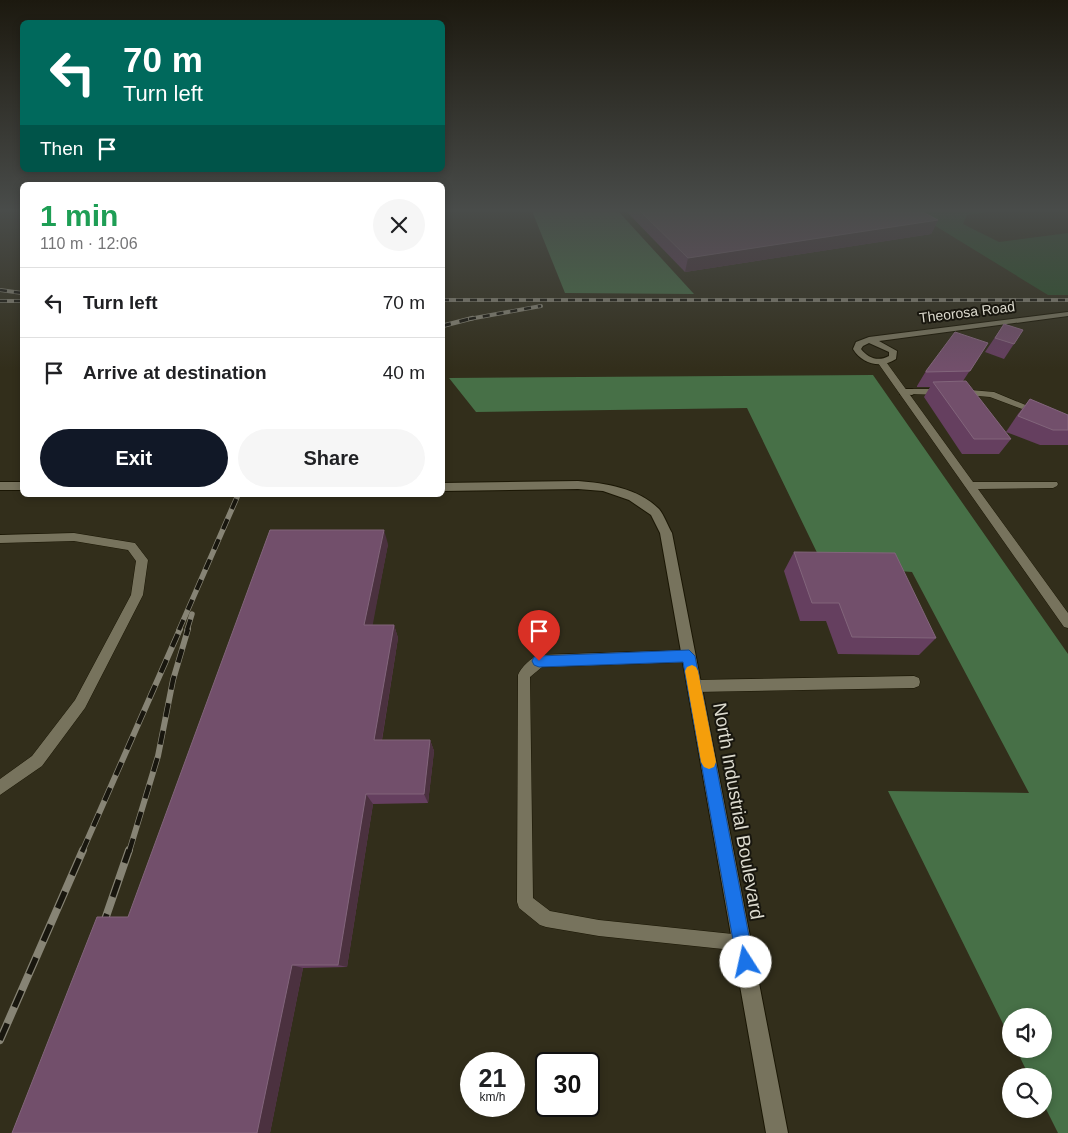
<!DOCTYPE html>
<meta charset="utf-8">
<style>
body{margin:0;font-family:Helvetica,sans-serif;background:#f6f6f6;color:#202124;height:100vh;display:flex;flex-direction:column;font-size:19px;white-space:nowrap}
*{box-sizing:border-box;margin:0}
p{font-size:16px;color:#757577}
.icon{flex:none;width:28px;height:28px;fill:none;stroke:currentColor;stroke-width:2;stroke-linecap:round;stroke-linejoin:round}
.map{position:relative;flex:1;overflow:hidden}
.panel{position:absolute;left:20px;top:182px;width:425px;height:315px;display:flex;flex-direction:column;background:#fff;border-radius:8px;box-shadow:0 2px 8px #0003}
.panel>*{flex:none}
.guide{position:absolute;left:20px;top:20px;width:425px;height:152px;border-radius:8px;box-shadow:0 2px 8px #0003;background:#00695c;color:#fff;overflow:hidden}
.tools{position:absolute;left:1002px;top:1008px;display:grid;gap:10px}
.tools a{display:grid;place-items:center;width:50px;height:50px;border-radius:50%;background:#fff;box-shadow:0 2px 8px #0003;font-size:25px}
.speed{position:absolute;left:460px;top:1052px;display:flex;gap:10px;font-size:25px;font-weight:700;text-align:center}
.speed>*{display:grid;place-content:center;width:65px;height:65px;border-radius:50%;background:#fff;box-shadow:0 2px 8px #0003;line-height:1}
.speed small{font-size:12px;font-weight:400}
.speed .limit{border:2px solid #111;border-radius:8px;background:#fff;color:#111}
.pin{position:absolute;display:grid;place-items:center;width:42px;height:42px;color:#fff;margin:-51px -21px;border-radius:50% 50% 50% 0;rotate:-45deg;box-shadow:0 0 5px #0007}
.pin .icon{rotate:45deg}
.me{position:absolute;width:55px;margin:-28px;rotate:350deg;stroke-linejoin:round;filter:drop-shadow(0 0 4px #0008)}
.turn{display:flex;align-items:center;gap:18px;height:105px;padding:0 20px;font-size:22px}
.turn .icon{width:65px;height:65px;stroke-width:2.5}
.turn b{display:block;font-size:35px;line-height:42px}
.then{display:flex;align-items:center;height:48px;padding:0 20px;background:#0003;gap:10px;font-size:19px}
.round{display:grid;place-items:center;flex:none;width:52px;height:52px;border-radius:26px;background:#f6f6f6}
.summary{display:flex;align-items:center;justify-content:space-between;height:85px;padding:0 20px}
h1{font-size:30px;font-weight:700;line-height:38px;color:#1e9e55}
.action{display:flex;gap:10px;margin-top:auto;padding:10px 20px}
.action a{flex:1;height:58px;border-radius:30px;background:#111827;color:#fff;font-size:20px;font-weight:700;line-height:58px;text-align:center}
.action a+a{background:#f6f6f6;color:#202124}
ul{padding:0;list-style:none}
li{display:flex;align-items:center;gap:15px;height:70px;padding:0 20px;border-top:1px solid #e0e0e0}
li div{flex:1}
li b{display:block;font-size:19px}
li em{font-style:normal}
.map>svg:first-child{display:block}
.green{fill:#2d522c}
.forest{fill:#477047}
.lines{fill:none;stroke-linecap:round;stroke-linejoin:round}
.lane-casing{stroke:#1a1604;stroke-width:1}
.street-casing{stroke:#1a1604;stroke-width:2}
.lane{fill:#77735d;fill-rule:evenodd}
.street{fill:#77735d;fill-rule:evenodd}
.rail-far4-casing{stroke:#878475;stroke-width:4}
.rail-far3-casing{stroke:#878475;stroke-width:4.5}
.rail-far2-casing{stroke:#878475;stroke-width:5.5}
.rail-far1-casing{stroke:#878475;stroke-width:6}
.rail-casing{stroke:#878475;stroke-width:8}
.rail-far4{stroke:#18160e;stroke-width:2.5;stroke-dasharray:7;stroke-linecap:butt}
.rail-far3{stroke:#18160e;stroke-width:3;stroke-dasharray:9;stroke-linecap:butt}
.rail-far2{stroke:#18160e;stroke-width:4;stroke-dasharray:11;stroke-linecap:butt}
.rail-far1{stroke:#18160e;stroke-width:4.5;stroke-dasharray:14;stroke-linecap:butt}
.rail{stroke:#18160e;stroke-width:5.5;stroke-dasharray:18;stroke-linecap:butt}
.wall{fill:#653f5f}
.shaded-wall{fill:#4b313f}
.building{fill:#724f6b;stroke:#82657b}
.route{fill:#1a73e8;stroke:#114b97}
.slow{fill:#f59e0b}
.labels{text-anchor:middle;stroke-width:4;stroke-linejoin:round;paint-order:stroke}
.far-street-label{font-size:14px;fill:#dcdace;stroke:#18160e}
.near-street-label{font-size:19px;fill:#dcdace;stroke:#18160e}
</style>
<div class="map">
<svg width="1068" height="1133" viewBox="0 0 1068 1133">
<rect width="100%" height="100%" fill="#322e1b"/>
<path class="green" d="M911,211H997L967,215L963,224L999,242L1068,233V295H1048Z"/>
<g class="forest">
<path d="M532,211H618L694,294L565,293Z"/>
<path d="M873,375L1068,654V1133H1058L1044,1105V1076H1029L1016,1049H1044V1016H1011V1040L888,791L1029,793L912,572L823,565L747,408L476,412L449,378Z"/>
</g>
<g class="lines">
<g class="lane-casing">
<g id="lane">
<path d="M878,359H884L973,482H1057L1058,484L1057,486L1053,488L978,489L1068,613V628L1064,627L878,363Z"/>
<path d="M912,389H942L946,392L942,395L909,394L908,392Z"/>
<path d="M958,389L994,392L1040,411L1036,414L1033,413L990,397L955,394L954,392Z"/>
<path d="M74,533L135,543L148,560L143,595L85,708L42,766L0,795V779L32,756L75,700L131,595L136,561L128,550L74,541L0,543V535Z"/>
<path d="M689,650L693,652L695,656L693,660L689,662L542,667L530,677L533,898L550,911L599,920L742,935L748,937L750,943L748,949L742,951L599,936L546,927L540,925L519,908L517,902L518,675C521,667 531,658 539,655Z"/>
<path d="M914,676L919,678L920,682L919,686L914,688L695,692L690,690L688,686L690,682L695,680Z"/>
</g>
</g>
<g class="street-casing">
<g id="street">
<path d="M1068,312V316L879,341L897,351L896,359C881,369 862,364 853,349L856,342L869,337ZM869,343L889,352V356C878,362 868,358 861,349L863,346Z"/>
<path d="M903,389H912L917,392L912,395L900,394V390Z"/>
<path d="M578,481C605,483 638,488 659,509C664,515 668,526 672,533L788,1133H766L660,533L651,515L629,500L603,491L578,489L442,491V483Z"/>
<rect x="0" y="482" width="22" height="8"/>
</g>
</g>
<use href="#lane" class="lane"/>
<use href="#street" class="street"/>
<g class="rail-far4-casing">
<g id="rail-far4">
<path d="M0,290L22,293"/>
<path d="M442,300H1068"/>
<path d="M0,301H22"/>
<path d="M469,319L541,306"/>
</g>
</g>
<g class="rail-far3-casing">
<path id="rail-far3" d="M442,326L473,318"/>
</g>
<g class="rail-far2-casing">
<g id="rail-far2">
<path d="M179,630L238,495"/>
<path d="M187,630L192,614"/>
</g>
</g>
<g class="rail-far1-casing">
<g id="rail-far1">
<path d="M82,852L180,629"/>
<path d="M129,852L158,756L173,680L188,629"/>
</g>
</g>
<g class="rail-casing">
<g id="rail">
<path d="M101,931L129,850"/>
<path d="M0,1040L83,850"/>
</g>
</g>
<use href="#rail-far4" class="rail-far4"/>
<use href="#rail-far3" class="rail-far3"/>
<use href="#rail-far2" class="rail-far2"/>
<use href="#rail-far1" class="rail-far1"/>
<use href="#rail" class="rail"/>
</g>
<g class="wall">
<path d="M626,211H921L938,220L931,234L685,272Z"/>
<path d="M1004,324L1023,330L1004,359L985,352Z"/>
<path d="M988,343L963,381L1011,439L999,454H962L924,397L930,387H917V386L926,371Z"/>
<path d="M1030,399L1068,415V445H1040L1006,432L1018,414Z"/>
<path d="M388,544L372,625H394L398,638L382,740H430L434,751L428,803L373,804L347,967L303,968L270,1133H12L128,917Z"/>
<path d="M794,552L936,638L919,655L838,654L826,621H800L784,571Z"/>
</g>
<g class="shaded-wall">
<path d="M938,220L931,234L685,272L688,258Z"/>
<path d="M384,530L388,544L370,639L364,625Z"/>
<path d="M394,625L398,638L380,751L374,740Z"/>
<path d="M430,740L434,751L428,803L424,794Z"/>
<path d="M366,794L373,804L347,967L338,965Z"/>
<path d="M292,965L303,968L270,1133H257Z"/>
</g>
<g class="building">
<path d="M640,211H921L938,220L688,258Z"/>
<path d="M1004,324L1023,330L1014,344L995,338Z"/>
<path d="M955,332L988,343L970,371L926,372V371Z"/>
<path d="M966,381L1011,439H974L933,382Z"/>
<path d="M1030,399L1068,415V430H1053L1018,416Z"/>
<path d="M270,530H384L364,625H394L374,740H430L424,794H366L338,965H292L257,1133H12L97,917H128Z"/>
<path d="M794,552L895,553L936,638L852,637L839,603H812Z"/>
</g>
<linearGradient id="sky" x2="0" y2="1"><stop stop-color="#1c190f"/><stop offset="0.57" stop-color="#494c4a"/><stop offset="1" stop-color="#494c4a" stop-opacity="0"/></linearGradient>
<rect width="1068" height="369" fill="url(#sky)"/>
<path class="route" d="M689,650L695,656L754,962L752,968L746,970L739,968L737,962L683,662L539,667L534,665L532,661L534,657L539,656Z"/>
<path class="slow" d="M692,665L696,667L698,671L716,762L714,767L709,769L704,767L701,762L685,671L687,667Z"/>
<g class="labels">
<g class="far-street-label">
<text transform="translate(967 312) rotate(-7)" y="5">Theorosa Road</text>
</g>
<g class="near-street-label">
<text transform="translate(739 811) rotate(80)" y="7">North Industrial Boulevard</text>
</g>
</g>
</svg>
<div class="tools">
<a><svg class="icon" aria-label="sound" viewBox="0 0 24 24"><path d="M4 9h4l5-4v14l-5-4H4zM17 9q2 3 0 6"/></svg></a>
<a><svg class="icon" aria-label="search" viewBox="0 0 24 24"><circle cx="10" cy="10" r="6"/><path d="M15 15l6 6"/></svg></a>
</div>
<div class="speed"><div>21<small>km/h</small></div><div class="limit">30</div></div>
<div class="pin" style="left:539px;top:661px;background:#d93025"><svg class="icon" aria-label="arrive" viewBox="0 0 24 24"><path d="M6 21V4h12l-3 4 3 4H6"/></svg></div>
<svg class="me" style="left:746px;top:962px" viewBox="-20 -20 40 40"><circle r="19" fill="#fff"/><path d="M0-13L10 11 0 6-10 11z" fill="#1a73e8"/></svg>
<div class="guide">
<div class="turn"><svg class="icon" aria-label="left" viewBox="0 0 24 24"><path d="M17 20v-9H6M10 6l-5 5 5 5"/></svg><div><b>70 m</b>Turn left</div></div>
<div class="then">Then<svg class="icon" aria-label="arrive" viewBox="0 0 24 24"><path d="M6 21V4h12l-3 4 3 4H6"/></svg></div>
</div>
<section class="panel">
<div class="summary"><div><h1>1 min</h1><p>110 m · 12:06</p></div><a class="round"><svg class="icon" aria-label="close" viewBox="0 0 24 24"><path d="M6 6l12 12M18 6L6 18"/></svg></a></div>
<ul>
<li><svg class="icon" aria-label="left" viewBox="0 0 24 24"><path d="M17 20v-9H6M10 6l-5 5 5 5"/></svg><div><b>Turn left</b></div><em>70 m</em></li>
<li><svg class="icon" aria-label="arrive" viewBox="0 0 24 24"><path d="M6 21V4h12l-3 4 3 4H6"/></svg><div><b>Arrive at destination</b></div><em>40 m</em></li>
</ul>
<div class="action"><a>Exit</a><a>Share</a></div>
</section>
</div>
